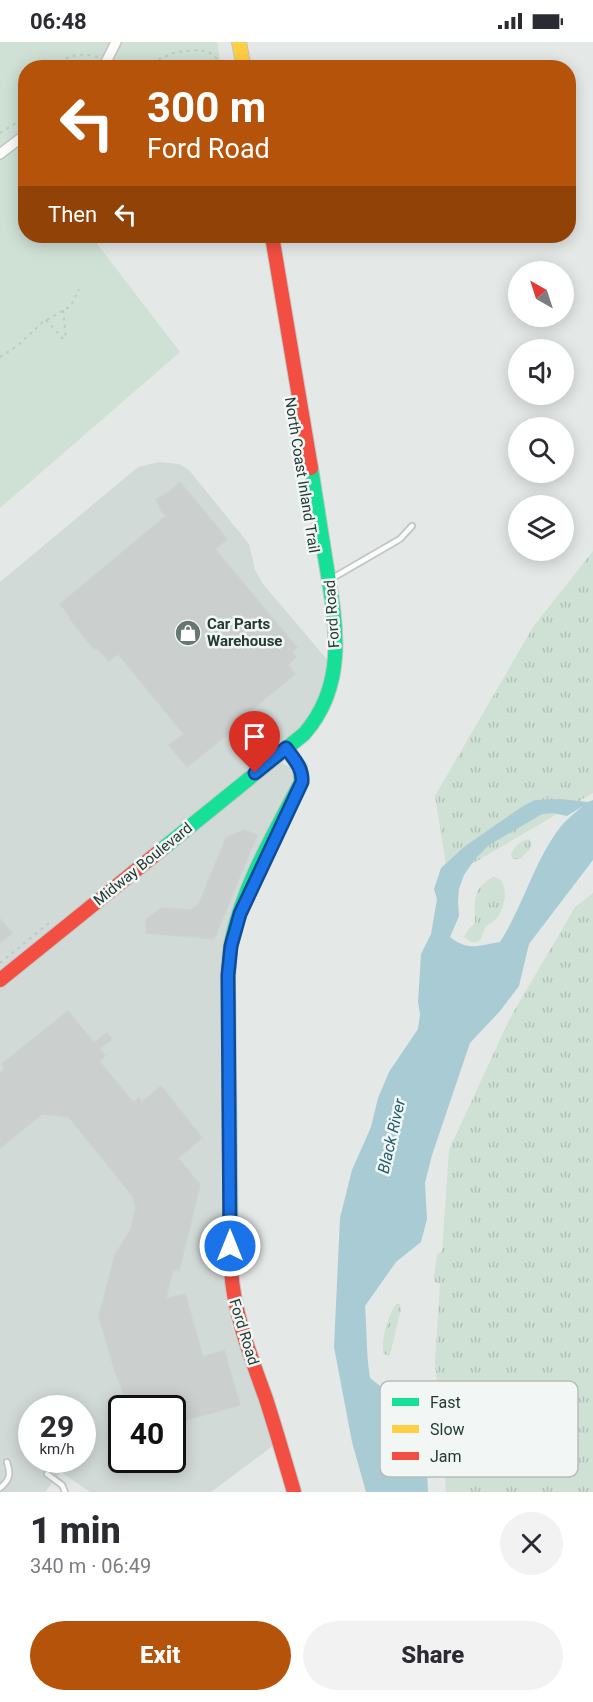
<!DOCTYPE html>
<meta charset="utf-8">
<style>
body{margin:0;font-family:Roboto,sans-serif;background:#f2f2f3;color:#2b2b33;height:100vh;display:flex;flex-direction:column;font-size:22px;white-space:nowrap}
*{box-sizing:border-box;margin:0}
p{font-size:20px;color:#7c7c81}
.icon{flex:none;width:33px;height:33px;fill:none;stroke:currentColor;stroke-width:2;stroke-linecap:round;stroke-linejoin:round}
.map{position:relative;height:1450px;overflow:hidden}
.side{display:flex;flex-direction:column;background:#fff;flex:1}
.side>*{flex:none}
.hud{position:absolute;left:18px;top:18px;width:558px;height:183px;border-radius:24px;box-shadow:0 3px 15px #0003;background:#b45309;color:#fff;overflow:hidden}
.needle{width:39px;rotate:321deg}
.buttons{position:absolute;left:508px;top:219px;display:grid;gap:12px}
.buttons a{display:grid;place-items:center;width:66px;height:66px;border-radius:50%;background:#fff;box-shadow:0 3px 15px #0003;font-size:30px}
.speed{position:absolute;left:18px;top:1353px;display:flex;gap:12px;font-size:30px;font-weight:700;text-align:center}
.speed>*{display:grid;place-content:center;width:78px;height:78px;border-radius:50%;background:#fff;box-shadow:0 3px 15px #0003;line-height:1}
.speed small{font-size:15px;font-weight:400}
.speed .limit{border:3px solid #111;border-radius:9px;background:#fff;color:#111}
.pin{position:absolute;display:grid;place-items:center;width:51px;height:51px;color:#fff;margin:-62px -26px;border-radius:50% 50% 50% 0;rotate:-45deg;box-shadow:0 0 6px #0007}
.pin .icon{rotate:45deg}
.me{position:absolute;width:66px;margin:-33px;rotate:0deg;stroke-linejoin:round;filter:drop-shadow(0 0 4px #0008)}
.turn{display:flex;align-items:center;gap:21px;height:126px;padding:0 30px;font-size:27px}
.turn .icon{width:78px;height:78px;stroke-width:2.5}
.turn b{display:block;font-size:42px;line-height:51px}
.then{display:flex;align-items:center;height:57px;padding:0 30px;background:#0003;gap:12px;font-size:22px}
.round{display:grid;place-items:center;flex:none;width:63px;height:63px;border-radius:32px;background:#f2f2f3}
.head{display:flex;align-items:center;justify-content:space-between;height:102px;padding:0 30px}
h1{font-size:36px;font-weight:800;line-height:45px}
.primary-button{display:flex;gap:12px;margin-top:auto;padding:12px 30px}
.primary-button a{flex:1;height:69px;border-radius:36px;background:#b45309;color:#fff;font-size:24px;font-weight:800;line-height:69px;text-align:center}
.primary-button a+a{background:#f2f2f3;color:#2b2b33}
.status{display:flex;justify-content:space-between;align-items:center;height:42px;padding:0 30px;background:#fff;direction:ltr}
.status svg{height:16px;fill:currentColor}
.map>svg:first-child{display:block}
.built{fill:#d2dad7;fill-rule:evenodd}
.grass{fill:url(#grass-tufts)}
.park{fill:#cfe0d5}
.water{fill:#a9cbd3;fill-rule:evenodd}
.building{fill:#cbd0ce;stroke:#cdd1d0;stroke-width:1.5}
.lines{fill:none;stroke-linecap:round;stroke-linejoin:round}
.lane-casing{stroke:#c1c6c4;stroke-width:8}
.street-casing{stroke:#c1c6c4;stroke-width:12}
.fast-casing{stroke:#c0c6c4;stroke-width:16}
.slow-casing{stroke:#c0c6c4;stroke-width:16}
.jam-casing{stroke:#c0c6c4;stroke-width:16}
.path{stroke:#c1c9c5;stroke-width:2;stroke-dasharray:3 4.5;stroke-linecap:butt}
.lane{stroke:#fbfcfb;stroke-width:4.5}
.street{stroke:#fbfcfb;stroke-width:9}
.fast{stroke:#16e098;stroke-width:14}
.slow{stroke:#ffcf43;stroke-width:14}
.jam{stroke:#f24e42;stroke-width:14}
.route-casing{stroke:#114b97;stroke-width:15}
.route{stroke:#1a73e8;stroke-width:10}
.labels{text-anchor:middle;stroke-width:5;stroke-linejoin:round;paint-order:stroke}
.street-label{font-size:15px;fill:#243a35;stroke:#f2f7f5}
.poi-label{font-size:15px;font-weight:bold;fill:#243a35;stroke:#f2f7f5;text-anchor:start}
.water-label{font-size:16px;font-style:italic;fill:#255f6f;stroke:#f2f7f5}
.key{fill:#f2f7f5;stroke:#b4bebb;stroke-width:1.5}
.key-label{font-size:16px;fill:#243a35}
</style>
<div class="status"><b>06:48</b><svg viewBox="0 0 49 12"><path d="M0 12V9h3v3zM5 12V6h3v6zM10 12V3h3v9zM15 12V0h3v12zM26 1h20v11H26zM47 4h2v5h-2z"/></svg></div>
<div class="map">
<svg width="593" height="1450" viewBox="0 0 593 1450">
<defs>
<pattern id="grass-tufts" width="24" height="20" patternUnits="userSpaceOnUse" patternTransform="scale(1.5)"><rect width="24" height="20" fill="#cfe0d5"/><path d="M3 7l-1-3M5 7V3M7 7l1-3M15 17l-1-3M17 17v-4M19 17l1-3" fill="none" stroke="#b2c1b7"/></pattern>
</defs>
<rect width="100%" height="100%" fill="#e4e9e7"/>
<g class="built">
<path d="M159,420L179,422L189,428L249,502L255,528L263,542L330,621L327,636L316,668L310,678L0,929V540L138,425Z"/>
<path d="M282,721L293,727L294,739L236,869L224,1204V1236L232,1284L260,1358L274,1403L211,1450H90L61,1430L45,1450H0V945L277,722ZM32,1366H82V1418H32ZM122,1366H172V1418H122Z"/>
</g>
<g class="grass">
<path d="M593,509V751L448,836L435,754L533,585Z"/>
<path d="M529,797L532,802L529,808L520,817H513L511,813C514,804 520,799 529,797Z"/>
<path d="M493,835L501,838C508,849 505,865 497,876C494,880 489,881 486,885C480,894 484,901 471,900L464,895L467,889L475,881C475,860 471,847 493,835Z"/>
<path d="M593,851V1450H446L435,1319L440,1242L435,1240L434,1234L437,1213L442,1209L449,1108L509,978L575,865Z"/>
<path d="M396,1262H400L401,1267L391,1309L388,1314L383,1311C382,1296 387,1275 396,1262Z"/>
</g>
<path class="park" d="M0,0H217L221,25L26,26V194H91L180,310L0,466Z"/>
<path class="water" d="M561,757L588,760L593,758V818L529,902L519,944L500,969L470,1001L432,1113L425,1141L427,1177L421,1200L396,1220L365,1264C367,1288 366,1312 370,1336L409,1367L425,1385L428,1450H366L352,1400L334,1305L340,1176L352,1128L371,1085L378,1056L389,1030L418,987L420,972L418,960L421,912L431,892L437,857L434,847L441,826L464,805L523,764L535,758ZM583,764C576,770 568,776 562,783C534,818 524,863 500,900C479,903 469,910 450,895L459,874L458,859L459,847L464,833L475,817L489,803L542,772L553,771L567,774Z"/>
<g class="building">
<path d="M180,440L227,497L215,507L297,606L292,610L296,615L288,623L295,632L249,670L251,673L187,725L169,703L184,692L118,612L109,619L98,607H94L70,577V574L60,562L166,474L161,468L156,457L168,451Z"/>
<path d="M244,788L257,793L214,897L146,891V878L161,866L190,868L199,862L226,796Z"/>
<path d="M0,877L12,891L0,901Z"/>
<path d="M68,969L94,1001L107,991L112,997L99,1007L105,1014L99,1019L133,1060L139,1056L142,1060L161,1044L202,1096L178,1116L200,1143L179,1229L173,1227L166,1257L185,1252L203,1315L224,1308L240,1363L172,1382V1366H129L114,1326L99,1274L115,1213L131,1187L136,1165L132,1153L69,1075L42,1072L0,1106V1031L5,1026L2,1022Z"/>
</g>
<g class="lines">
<g class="lane-casing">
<g id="lane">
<path d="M331,537L400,497L412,484"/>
<path d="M47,1432L62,1443L65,1450"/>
<path d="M0,1446C10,1438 11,1432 7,1420"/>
</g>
</g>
<g class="street-casing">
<g id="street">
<path d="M103,26L116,0"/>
<path d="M0,112L26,92"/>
</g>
</g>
<g class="fast-casing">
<g id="fast">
<path d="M161,808L304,692C348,642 336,581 326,521C321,489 316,458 311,426"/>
<path d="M231,1228L228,934C229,922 229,909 232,897C244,842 275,790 301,740L300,726L286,706"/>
</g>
</g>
<g class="slow-casing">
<path id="slow" d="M239,0L244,26"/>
</g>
<g class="jam-casing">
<g id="jam">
<path d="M272,194L311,426"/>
<path d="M0,938L161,808"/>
<path d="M231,1228C234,1273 251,1315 266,1357C276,1388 285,1419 294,1450"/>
</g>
</g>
<g class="path">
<path d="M115,20L144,24L176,10L199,8L209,10L228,26"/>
<path d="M54,26C65,13 82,10 98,15"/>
<path d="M0,91L16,81L26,71"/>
<path d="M63,268L66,297"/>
<path d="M46,278L64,298"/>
<path d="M0,315L17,304L43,280L71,264L79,247"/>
<path d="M0,921L49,881"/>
</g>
<use href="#lane" class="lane"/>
<use href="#street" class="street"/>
<use href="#fast" class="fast"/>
<use href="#slow" class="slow"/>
<use href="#jam" class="jam"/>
</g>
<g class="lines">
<g class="route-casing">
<path id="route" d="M230,1204L228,933L231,904L240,872L302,740C303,726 294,717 286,706L255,731"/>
</g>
<use href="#route" class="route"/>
</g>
<defs>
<g id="shop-disc" transform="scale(1.35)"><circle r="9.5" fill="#677773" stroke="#f2f7f5"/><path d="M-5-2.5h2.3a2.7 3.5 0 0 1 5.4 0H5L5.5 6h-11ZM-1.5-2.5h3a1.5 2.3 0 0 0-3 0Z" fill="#fff"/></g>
</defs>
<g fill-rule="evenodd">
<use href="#shop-disc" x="188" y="591"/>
</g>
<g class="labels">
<g class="street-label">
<text transform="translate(302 433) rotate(81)" y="5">North Coast Inland Trail</text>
<text transform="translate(332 572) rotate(-94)" y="5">Ford Road</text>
<text transform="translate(143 822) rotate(-39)" y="5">Midway Boulevard</text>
<text transform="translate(244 1290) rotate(73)" y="5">Ford Road</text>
</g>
<g class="poi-label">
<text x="207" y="587">Car Parts<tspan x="207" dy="17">Warehouse</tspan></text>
</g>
<g class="water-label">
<text transform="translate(391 1094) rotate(-77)" y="6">Black River</text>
</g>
</g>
<rect x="380" y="1339" width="198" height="96" rx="9" class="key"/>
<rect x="392" y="1356" width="27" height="8" fill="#16e098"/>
<rect x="392" y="1383" width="27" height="8" fill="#ffcf43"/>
<rect x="392" y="1410" width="27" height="8" fill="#f24e42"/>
<g class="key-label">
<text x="430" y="1366">Fast</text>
<text x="430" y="1393">Slow</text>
<text x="430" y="1420">Jam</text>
</g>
</svg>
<div class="buttons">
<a><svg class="needle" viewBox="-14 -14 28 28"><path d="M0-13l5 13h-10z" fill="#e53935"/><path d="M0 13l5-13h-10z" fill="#7c7c81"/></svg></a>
<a><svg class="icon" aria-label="sound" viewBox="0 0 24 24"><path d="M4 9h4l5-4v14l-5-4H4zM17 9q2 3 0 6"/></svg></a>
<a><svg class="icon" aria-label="search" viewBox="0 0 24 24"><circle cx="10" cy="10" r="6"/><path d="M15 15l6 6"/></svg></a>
<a><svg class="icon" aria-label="layers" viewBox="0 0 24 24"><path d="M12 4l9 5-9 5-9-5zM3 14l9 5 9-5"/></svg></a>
</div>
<div class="speed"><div>29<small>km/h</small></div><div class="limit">40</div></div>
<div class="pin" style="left:255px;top:731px;background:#d93025"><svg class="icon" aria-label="arrive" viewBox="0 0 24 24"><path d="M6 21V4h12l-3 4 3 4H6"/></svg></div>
<svg class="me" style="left:230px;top:1204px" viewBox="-20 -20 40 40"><circle r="17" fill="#1a73e8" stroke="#fff" stroke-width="3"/><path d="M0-11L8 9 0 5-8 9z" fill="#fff"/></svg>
<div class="hud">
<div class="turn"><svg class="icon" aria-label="left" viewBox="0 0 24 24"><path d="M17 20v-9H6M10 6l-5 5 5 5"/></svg><div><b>300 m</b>Ford Road</div></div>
<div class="then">Then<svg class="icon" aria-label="left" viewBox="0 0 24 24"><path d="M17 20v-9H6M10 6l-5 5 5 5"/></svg></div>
</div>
</div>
<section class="side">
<div class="head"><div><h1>1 min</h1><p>340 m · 06:49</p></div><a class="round"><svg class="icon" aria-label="close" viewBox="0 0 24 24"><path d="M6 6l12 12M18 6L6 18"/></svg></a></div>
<div class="primary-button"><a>Exit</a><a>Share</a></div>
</section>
